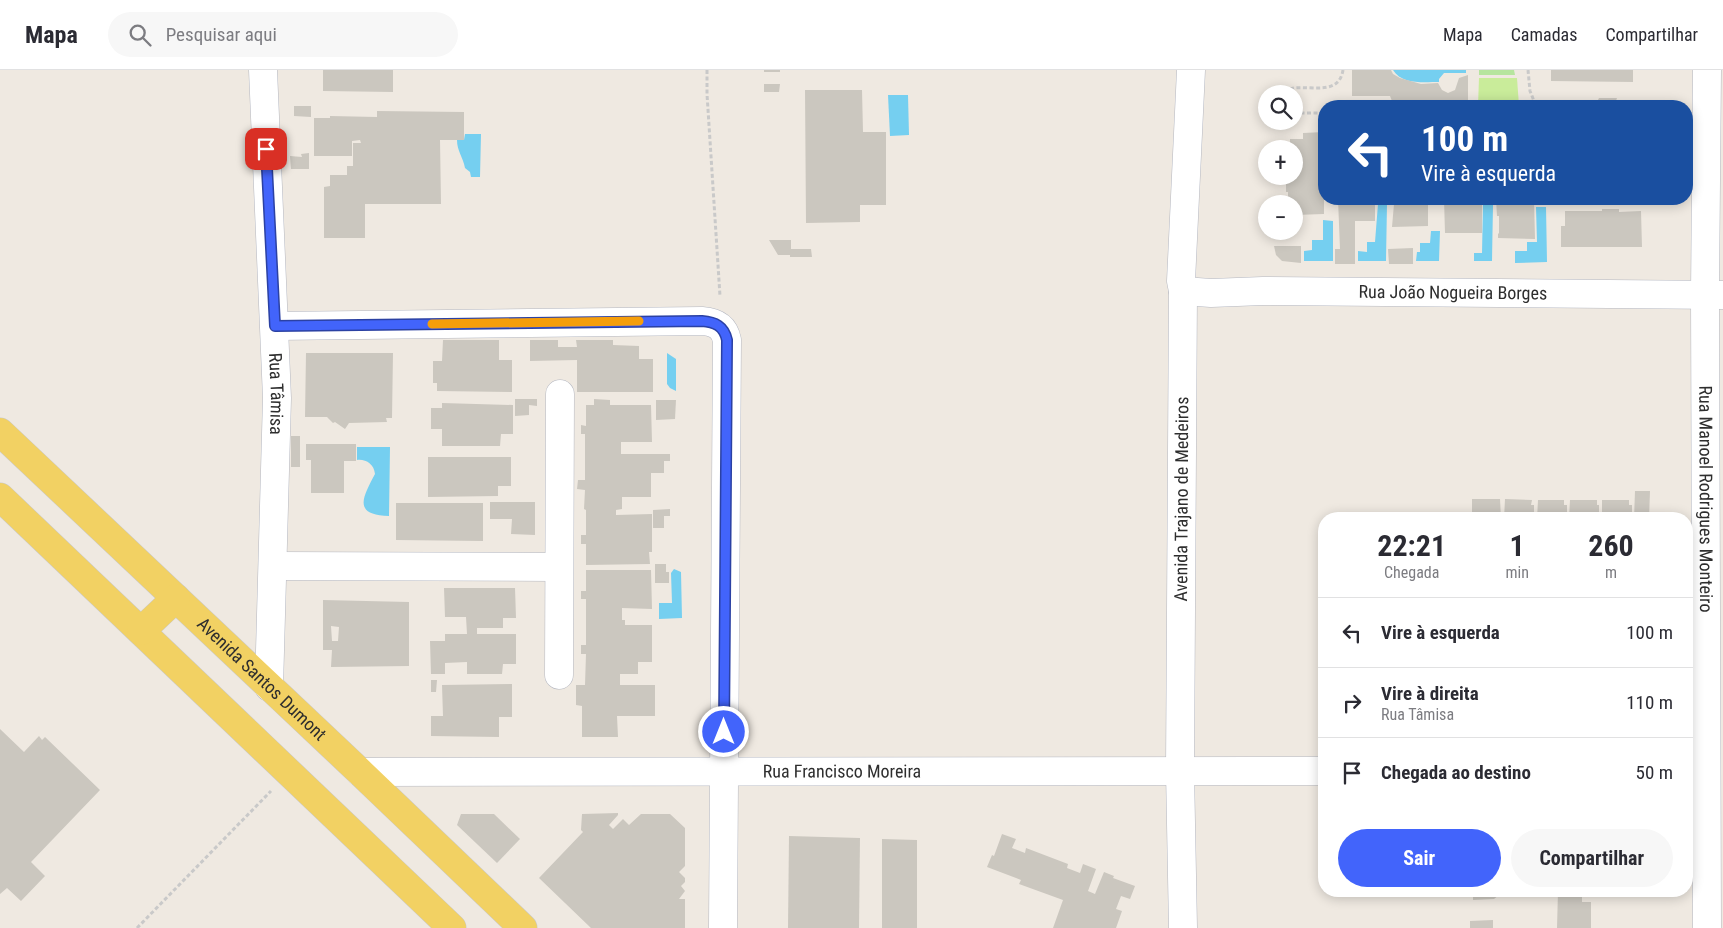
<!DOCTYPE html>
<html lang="pt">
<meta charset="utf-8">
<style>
body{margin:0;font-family:"Roboto Condensed",sans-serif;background:#f7f7f7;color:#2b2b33;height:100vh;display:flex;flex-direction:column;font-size:19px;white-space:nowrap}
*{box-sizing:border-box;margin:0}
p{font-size:16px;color:#7c7c81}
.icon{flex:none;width:28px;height:28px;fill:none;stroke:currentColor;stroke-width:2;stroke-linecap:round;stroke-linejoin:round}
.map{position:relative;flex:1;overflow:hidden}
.details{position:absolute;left:1318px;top:442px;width:375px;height:385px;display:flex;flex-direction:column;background:#fff;border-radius:20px;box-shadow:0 2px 12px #0003}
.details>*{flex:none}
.hud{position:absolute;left:1318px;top:30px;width:375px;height:105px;border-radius:20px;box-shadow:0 2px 12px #0003;background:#1a4fa0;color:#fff;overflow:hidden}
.tools{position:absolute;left:1258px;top:15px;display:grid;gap:10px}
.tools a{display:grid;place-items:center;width:45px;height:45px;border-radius:50%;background:#fff;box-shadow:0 2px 12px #0003;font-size:25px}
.pin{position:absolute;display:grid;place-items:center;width:42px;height:42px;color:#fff;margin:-21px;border-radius:10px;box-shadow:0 2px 8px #0006}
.me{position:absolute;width:55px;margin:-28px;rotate:0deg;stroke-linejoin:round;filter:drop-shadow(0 0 4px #0008)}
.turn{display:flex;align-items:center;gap:18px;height:105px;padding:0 20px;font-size:22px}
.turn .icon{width:65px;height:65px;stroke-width:2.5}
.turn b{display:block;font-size:35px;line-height:42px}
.eta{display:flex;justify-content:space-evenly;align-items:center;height:85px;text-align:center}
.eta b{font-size:30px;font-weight:700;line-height:35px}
.action{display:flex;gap:10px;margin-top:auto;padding:10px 20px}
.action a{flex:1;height:58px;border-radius:30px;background:#4264fb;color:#fff;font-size:20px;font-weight:700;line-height:58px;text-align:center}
.action a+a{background:#f7f7f7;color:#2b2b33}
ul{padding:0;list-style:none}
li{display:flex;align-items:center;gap:15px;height:70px;padding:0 20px;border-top:1px solid #e1e1e2}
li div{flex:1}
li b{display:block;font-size:19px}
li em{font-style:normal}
header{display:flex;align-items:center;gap:30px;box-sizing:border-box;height:70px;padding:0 25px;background:#fff;border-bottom:1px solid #e1e1e2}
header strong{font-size:24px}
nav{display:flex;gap:28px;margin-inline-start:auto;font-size:18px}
.search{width:350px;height:45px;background:#f7f7f7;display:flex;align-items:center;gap:12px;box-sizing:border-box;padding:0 18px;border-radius:28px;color:#7c7c81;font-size:19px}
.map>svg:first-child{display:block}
.green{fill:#b6e59e}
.pitch{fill:#c9ec9a}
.water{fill:#75cff0}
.building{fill:#cbc7bf;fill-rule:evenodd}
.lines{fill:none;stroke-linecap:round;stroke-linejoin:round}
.street-casing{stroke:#b4b7c1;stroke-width:29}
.primary-casing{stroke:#c9c9c9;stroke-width:29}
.path{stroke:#c9c9c9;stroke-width:3;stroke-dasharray:4 2.5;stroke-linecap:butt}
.street{stroke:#fff;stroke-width:28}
.primary{stroke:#f2d163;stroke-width:28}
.route-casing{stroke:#2b41a3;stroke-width:12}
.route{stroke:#4264fb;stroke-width:9}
.slow{stroke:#f59e0b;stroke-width:9}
.labels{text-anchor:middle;stroke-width:4.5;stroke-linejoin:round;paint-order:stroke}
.street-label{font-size:18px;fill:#2e2e2e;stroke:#fff}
</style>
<header>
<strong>Mapa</strong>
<div class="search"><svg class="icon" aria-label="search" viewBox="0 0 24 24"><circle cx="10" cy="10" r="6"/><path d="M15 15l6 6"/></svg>Pesquisar aqui</div>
<nav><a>Mapa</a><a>Camadas</a><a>Compartilhar</a></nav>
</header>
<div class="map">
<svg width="1723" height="858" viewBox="0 0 1723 858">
<rect width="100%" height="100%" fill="#efe9e1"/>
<path class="green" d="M1479,0H1514L1515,5H1479Z"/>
<path class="pitch" d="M1479,8H1517L1519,36H1478Z"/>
<g class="water">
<path d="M1393,0H1466V3H1444L1439,9V12C1424,12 1402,15 1393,0Z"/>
<path d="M888,25H908L909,65L890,66Z"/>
<path d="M465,64H481L480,107H471L470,102L465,98C463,87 457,81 457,70H464Z"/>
<path d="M1378,134H1387L1386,191H1358V181L1367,182V172H1375Z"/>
<path d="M1483,135H1493L1492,191H1474V183H1482Z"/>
<path d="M1536,137H1546L1547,192L1515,193V181H1527V172H1537Z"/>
<path d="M1323,150L1333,151V191H1304V181L1312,180V170H1323Z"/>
<path d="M1431,161H1440L1439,191H1416L1417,182H1420V173H1430Z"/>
<path d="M667,283L676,289V321L670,318L667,314Z"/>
<path d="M357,377H390L389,446C352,445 363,427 375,404C374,394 366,389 357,390Z"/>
<path d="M674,499L681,502L682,548L659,549V533H672L671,503Z"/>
</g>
<g class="building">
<path d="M323,0H393V22L323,21Z"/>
<rect x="764" y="0" width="16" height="2"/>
<path d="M1352,0H1391L1393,4L1400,8L1421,14L1438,13L1442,20L1448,23L1455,20L1459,8L1468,5V36H1400L1392,31L1390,26H1352Z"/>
<path d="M1551,0H1633V12L1551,11Z"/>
<path d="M764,14H780L779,22H764Z"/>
<path d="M805,20H862L863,62H886V135H860V152L806,153Z"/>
<path d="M1599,28H1617L1616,31L1639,30V36H1561V31L1598,30Z"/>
<path d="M294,36H311V47L294,46Z"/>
<path d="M377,41L464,42V70H440L441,134H365V168H324V117L330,116V105H347V96H353V73H361L360,70L352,71V86H314V48H330V46L377,47Z"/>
<path d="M1324,62V144L1294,145V134H1288V122H1286V106H1294V79H1290V69H1303V63Z"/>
<path d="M309,83V99H291L290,86L302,87L301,84Z"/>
<path d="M1338,129H1375V151H1355V194H1335V179H1340Z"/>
<path d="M1391,129H1428V156L1392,157L1394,134L1391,133Z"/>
<path d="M1444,129H1482V163H1445Z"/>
<path d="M1496,129H1534L1535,169L1498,168V163L1499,164V146H1497Z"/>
<path d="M1602,139H1619V142L1641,141L1642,177H1561V156H1565V141H1602Z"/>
<path d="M769,170H791V179H811L812,187H790V185H778Z"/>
<path d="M1274,176H1301V193L1282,191L1276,185Z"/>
<path d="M1413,178V194H1389L1388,179Z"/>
<path d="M443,270H499V290H512V322L437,321V313H433V291H442Z"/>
<path d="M530,270H558V277H577L576,270H613V275L639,276V289H653V322H577V290L530,291Z"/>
<path d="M306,283H393L392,348H386L387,352L349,353L345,359L335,352L333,353L327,347H305Z"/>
<path d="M515,329H537V336L529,335V345L515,346Z"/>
<path d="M594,329L610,330V335H651L652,372H621V384H670V391H664V403H651V427H622V439L616,440V445L652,444V482H649L650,494L586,495V474H581V465H586V440L584,439L585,420L577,419L578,410H585V364H581V355L586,356V335H594Z"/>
<path d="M656,330H676L675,349L656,350Z"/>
<path d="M442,333L513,335V364H501L500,376H442V359H431V338H442Z"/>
<rect x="291" y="366" width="9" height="31"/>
<path d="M306,374H356V391H344V423H311V390H306Z"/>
<path d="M428,387H511V416H498V426L428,427Z"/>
<path d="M1635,421H1650L1649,449H1634Z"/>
<path d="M1472,429H1500L1501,449H1472Z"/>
<path d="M1505,429L1532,430L1531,435H1534V449H1504Z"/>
<path d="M1538,430H1564V435H1567V449H1537Z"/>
<path d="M1570,430H1597V435H1599V449H1569Z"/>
<path d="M1602,430H1629V435H1632V449H1602Z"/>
<path d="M490,432H535V465L511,464L512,449H490Z"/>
<path d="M396,433H483V471L396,470Z"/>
<path d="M670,439V446H664V458H653V440Z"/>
<path d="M655,494H666V502H669V513H655Z"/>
<path d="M586,500H651L652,539L622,538V550H625V555H652V592H638V604H620V615H655V646H617L618,667H582V636L576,635V615H585L586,584H581V575H586V529H581V521H586Z"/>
<path d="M444,518H515L516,548H503V558H477V564H516V594H503L502,604H467V592L445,593V604H431L430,571H445V564H467L466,547H445Z"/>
<path d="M323,530L409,532V596L331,597L332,580H323ZM331,556L339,557L338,571H332Z"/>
<path d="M431,610H437L436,622H431Z"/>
<path d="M512,614V647H499V667L431,666V646H443L442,615Z"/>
<path d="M0,659L24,682L39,666L42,670L45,667L100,720L31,792L45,806L21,831L7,818L0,824Z"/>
<path d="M618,743V745L609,755L613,759L623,749L629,755L641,744H670L685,758V796L679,802L685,808V812L681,816L685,821L679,829H685V858H591L539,808L583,762L581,760L582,744Z"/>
<path d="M461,744H494L520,769L497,793L457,755Z"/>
<path d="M1002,764L1016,769L1012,778L1025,783L1026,778L1068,794L1067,798L1080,803L1083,794L1096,799L1088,821L1095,824L1104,802L1114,806L1113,808L1135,816L1130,829L1121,826L1116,839L1122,841L1116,858H1053L1063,830L1019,814L1021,810L987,797L992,785L994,786Z"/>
<path d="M789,766L860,768L859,858H788Z"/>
<path d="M882,769L917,770V858H882Z"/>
<path d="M1473,821H1504L1494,829L1473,830Z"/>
<path d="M1558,821H1582V832H1591V858H1557Z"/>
<path d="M1493,850V858H1470V851Z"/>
</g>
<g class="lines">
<g class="street-casing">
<g id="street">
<path id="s1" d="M263,0L277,328L269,617"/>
<path id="s2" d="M1707,0L1705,224L1707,858"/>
<path id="s3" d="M1183,221L1211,223L1263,221L1723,225"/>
<path d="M275,256L702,251C715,252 724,256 727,270L723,858"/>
<path d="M273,496L558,497"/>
<path d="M559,605L560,324"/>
<path id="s4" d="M360,702L1324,701"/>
<path id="s5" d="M1183,858L1180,701L1183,221L1181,211L1191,0"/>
</g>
</g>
<g class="primary-casing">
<g id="primary">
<path id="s6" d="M0,362L360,702L523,858"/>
<path d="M0,427L452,858"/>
<path d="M141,561L176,528"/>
</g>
</g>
<g class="path">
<path d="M707,0V24L720,226"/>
<path d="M1528,0L1530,21L1536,36"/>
<path d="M1286,24L1290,19L1294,18C1314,16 1339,25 1343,0"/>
<path d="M1294,43H1324"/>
<path d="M137,858L271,721"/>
</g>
<use href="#street" class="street"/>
<use href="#primary" class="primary"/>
</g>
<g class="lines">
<g class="route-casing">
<path id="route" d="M266,79L275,256L702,251C715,252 724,256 727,270L724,662"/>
</g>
<use href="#route" class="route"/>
<path class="slow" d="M432,254L639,251"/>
</g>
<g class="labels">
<g class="street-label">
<text dy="6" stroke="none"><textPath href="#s3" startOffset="270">Rua João Nogueira Borges</textPath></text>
<text dy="6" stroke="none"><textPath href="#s1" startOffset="324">Rua Tâmisa</textPath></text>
<text dy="6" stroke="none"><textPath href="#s5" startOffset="429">Avenida Trajano de Medeiros</textPath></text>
<text dy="6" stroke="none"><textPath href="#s2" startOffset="429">Rua Manoel Rodrigues Monteiro</textPath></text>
<text dy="6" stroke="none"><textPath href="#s6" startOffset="360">Avenida Santos Dumont</textPath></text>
<text dy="6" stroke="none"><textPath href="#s4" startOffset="482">Rua Francisco Moreira</textPath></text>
</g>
</g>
</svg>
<div class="tools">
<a><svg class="icon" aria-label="search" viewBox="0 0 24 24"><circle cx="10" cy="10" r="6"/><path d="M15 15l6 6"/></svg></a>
<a>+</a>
<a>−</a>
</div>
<div class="pin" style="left:266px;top:79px;background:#d93025"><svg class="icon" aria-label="arrive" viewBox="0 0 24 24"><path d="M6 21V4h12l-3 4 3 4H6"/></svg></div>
<svg class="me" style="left:724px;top:662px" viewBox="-20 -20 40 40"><circle r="17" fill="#4264fb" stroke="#fff" stroke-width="3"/><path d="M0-11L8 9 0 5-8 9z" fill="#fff"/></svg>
<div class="hud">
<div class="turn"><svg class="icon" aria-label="left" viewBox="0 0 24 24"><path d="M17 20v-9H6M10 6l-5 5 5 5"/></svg><div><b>100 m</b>Vire à esquerda</div></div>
</div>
<section class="details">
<div class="eta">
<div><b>22:21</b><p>Chegada</p></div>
<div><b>1</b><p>min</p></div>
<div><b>260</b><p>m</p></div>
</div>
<ul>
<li><svg class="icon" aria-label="left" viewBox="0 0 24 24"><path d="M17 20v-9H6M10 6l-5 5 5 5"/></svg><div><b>Vire à esquerda</b></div><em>100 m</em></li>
<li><svg class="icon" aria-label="right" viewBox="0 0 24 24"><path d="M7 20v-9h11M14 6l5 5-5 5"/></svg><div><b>Vire à direita</b><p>Rua Tâmisa</p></div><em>110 m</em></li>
<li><svg class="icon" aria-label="arrive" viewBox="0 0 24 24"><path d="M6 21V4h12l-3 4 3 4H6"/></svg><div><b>Chegada ao destino</b></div><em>50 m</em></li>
</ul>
<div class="action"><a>Sair</a><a>Compartilhar</a></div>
</section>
</div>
